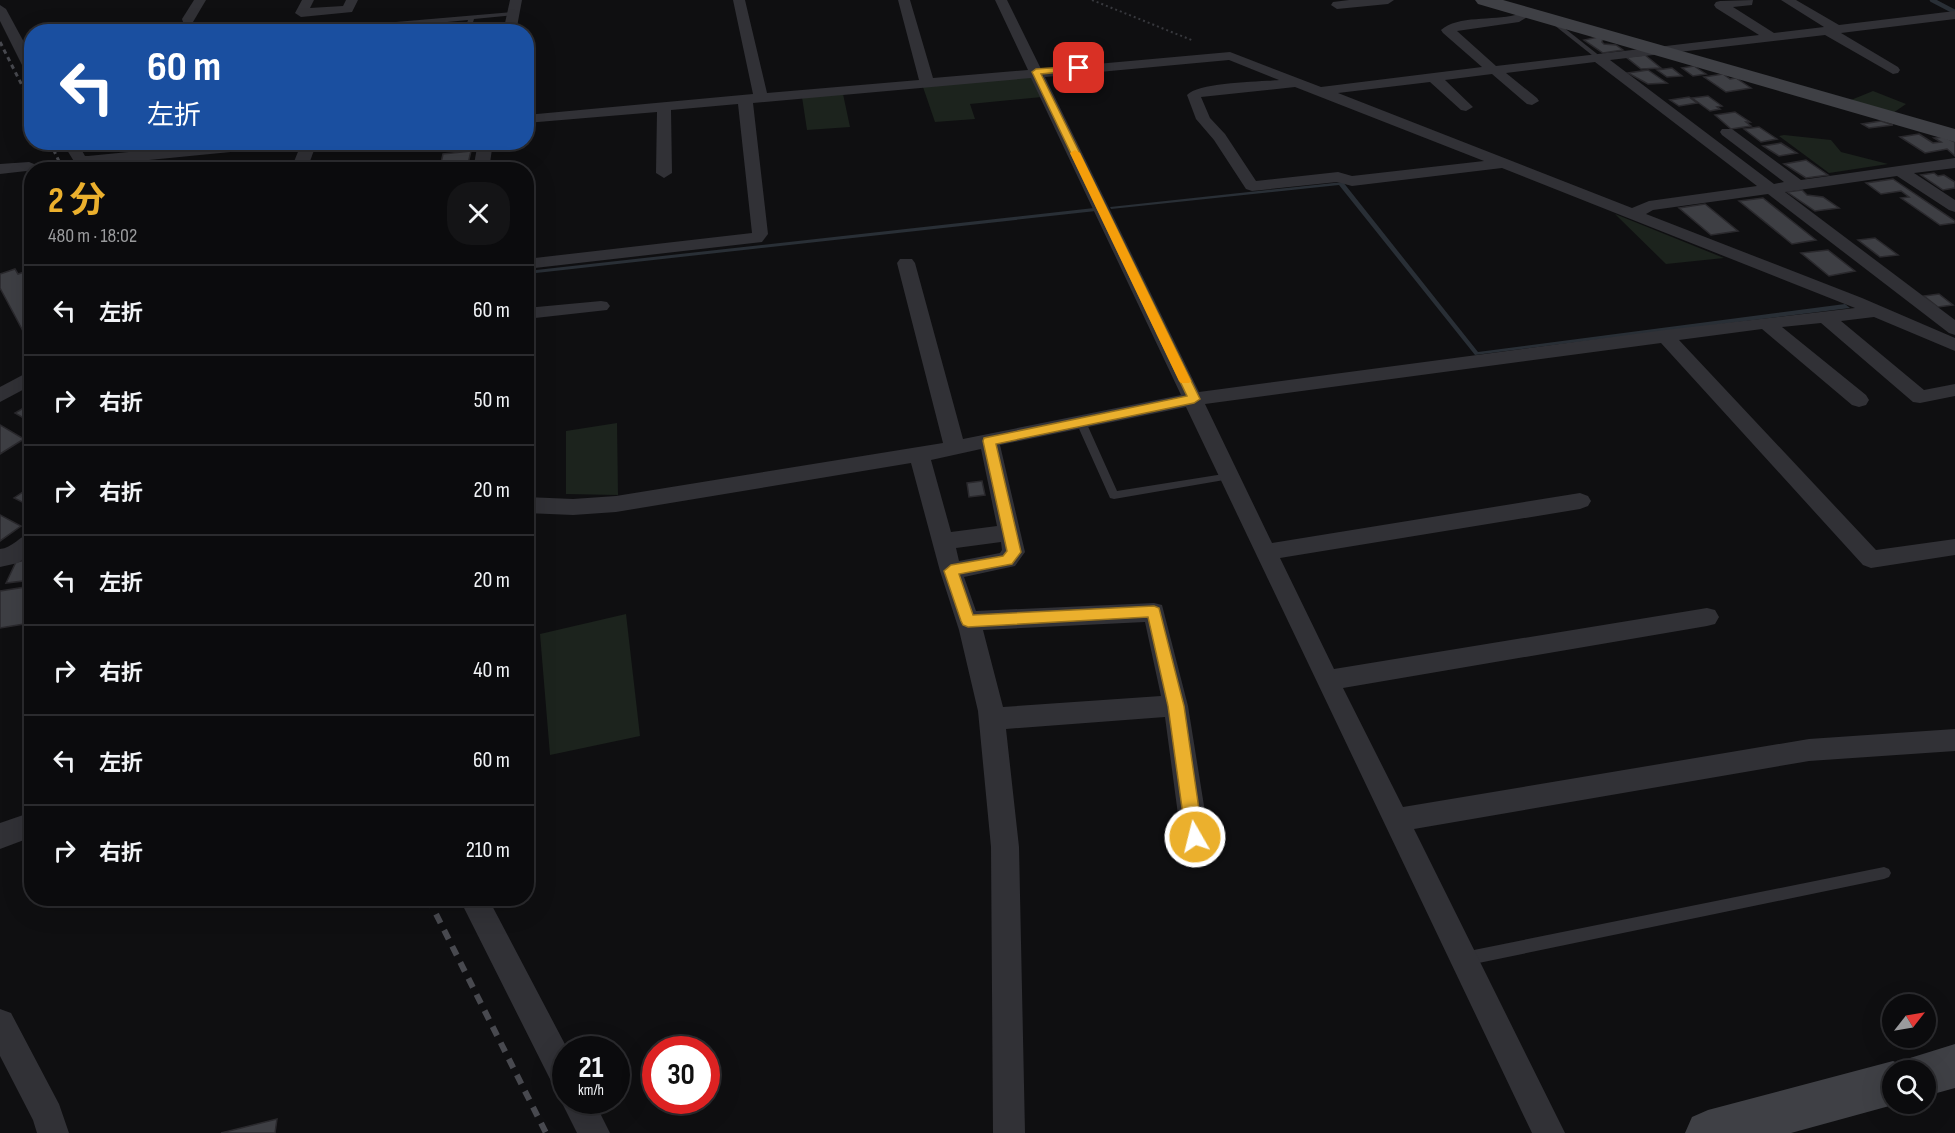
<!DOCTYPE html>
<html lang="ja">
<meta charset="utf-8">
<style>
body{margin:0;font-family:"Sofia Sans Condensed","Noto Sans JP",sans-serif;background:#141416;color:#f1f3f6;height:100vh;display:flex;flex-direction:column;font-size:22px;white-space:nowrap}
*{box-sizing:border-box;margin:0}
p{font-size:20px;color:#9a9b9d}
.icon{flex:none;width:33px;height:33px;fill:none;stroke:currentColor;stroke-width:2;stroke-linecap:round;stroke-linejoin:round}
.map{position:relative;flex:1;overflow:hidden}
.sheet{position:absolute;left:24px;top:162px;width:510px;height:744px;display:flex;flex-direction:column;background:#0b0b0d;border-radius:24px;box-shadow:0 6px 24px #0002,0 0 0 2px #2b2b2e}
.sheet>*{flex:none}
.top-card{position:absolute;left:24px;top:24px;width:510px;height:126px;border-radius:24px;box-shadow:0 6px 24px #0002,0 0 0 2px #2b2b2e;background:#1a4fa0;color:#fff;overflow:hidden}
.needle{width:39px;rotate:59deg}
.controls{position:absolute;left:1882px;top:994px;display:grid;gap:12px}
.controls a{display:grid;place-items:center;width:54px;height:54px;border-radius:50%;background:#0b0b0d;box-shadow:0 6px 24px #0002,0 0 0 2px #2b2b2e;font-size:30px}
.speed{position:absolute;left:552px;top:1036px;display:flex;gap:12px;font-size:30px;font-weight:700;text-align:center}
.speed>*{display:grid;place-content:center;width:78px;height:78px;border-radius:50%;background:#0b0b0d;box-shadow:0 6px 24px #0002,0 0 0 2px #2b2b2e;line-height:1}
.speed small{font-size:15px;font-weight:400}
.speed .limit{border:9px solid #d22;background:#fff;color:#111}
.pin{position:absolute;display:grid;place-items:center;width:51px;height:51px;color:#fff;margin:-26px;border-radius:12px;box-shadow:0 3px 9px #0006}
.me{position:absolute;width:66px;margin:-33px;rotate:352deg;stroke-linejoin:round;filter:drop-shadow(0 0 4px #0008)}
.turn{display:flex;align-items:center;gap:21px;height:126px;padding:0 24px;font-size:27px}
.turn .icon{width:78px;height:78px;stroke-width:2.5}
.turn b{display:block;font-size:42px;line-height:51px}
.round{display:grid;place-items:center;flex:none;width:63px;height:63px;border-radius:24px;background:#141416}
.overview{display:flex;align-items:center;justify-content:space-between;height:102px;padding:0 24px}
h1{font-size:36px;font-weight:700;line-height:45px;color:#ebb02d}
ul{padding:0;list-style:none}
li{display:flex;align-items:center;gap:18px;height:90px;padding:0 24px;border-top:2px solid #2b2b2e}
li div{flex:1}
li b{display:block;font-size:22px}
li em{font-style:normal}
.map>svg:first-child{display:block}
.green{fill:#1c231d}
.water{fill:#292f36}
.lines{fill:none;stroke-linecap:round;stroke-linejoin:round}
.stream{stroke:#292f36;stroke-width:4.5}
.building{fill:#3e3f44;stroke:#2a292d;stroke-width:1.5}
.path{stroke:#37383d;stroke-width:2;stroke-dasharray:2 3;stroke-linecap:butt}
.lane{fill:#313136;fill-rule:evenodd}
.street{fill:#313136;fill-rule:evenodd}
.secondary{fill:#3f4045;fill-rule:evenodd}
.rail-far1{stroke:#48494f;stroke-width:3;stroke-dasharray:4.5 4;stroke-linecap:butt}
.rail{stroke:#48494f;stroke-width:6;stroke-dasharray:10 8;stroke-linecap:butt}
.route{fill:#ebb02d;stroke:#99721d;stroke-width:1.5}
.slow{fill:#f59e0b}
</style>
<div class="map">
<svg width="1955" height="1133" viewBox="0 0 1955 1133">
<rect width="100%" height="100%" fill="#0f0f11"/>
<g class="green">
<path d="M1032,77L1042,97L970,104L975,119L935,122L923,87Z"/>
<path d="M1873,91L1906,104L1893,113L1851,100Z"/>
<path d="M843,94L850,127L807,130L802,97Z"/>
<path d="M1784,135L1831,140L1841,152L1888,164L1829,173L1779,136Z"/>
<path d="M1615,214L1724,258L1666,264Z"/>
<path d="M617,423L618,495L566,494V431Z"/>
<path d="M626,614L640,736L550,755L540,634Z"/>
</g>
<g class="water">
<path d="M1343,182L1478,352L1845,304L1850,308L1475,355L1339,185L1111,209L1110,207Z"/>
<path d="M1094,208L1096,211L527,274V271Z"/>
</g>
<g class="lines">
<path class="stream" d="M1932,0L1955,12"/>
</g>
<g class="building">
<path d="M499,23L497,32H482L484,24Z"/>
<path d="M464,24L462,32H446L447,26Z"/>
<path d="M1598,37L1603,39L1602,42L1604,44L1616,45L1623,50L1603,53L1584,40Z"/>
<path d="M1645,55L1661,68L1641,69L1626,57Z"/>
<path d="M1694,66L1706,74L1693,76L1682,68Z"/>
<path d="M1672,68L1682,76L1667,77L1657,70Z"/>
<path d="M1648,70L1667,83L1648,84L1628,73Z"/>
<path d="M1723,74L1730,79L1736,78L1751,88L1726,92L1704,77Z"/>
<path d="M1708,96L1722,106L1717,107L1720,109L1710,111L1692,98Z"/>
<path d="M1689,97L1697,103L1679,106L1670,100Z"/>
<path d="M1735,112L1750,122H1746L1751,126L1731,129L1715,115Z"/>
<path d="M1881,121L1893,125L1869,128L1862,124Z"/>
<path d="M1759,127L1777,139L1761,142L1744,129Z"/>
<path d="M1919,134L1933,143L1941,142L1934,138L1944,137L1953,141L1955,142V156L1947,149L1925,153L1900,137Z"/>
<path d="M445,142H472L471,146L444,149Z"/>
<path d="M1781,143L1797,153L1779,156L1763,146Z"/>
<path d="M471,151L467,168L443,170L444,166L440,167L443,154Z"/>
<path d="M1806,160L1828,175L1806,178L1784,164Z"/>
<path d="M1934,173L1938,176L1944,175L1955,182V188L1943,190L1921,175Z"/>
<path d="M1893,179L1955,221V223L1940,225L1901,198L1909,197L1901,191L1881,194L1866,183Z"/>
<path d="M1802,190L1807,195L1823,197L1839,208L1815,211L1787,192Z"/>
<path d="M1763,198L1816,240L1792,244L1739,201Z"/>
<path d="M1705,204L1738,231L1711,235L1679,208Z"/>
<path d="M1875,238L1898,255L1880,257L1858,240Z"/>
<path d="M1828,250L1855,271L1829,276L1801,253Z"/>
<path d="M15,269L18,274L30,270L32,272V327L23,331L0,288V274Z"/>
<path d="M1939,294L1953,305L1938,307L1924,296Z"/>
<path d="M32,403V423L15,413Z"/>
<path d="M0,425L24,439L0,454Z"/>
<path d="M982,481L985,495L969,497L967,483Z"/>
<path d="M32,486V507L14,498Z"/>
<path d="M0,515L21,526L0,541Z"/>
<path d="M32,559V580L6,583L16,562Z"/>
<path d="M32,586L30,623L0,628V591Z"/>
<path d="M277,1119L275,1133H221Z"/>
</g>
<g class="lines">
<path class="path" d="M1092,0L1194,41"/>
<g class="lane">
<path d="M513,12L516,14L515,15L474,19L470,32H464L468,20L344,32L349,26Z"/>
<path d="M1549,19H1553L1601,57V59H1597L1549,21Z"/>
<path d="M1081,419L1086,422L1117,491L1230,473L1235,476L1230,479L1114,499L1110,498L1076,422Z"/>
<path d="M1884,867L1889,869L1891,873L1889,877L1884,879L1464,966L1459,964L1457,959L1459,954L1464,952Z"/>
</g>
<g class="street">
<path d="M194,0H206L193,22H183L182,19Z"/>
<path d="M302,0H314L310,8L343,6L346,0H358L352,12L301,17L295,13Z"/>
<path d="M510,0H522L516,32H503Z"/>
<path d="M733,0H745L767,93L919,80L898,0H910L933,78L1028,70L995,0H1007L1041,69L1230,52L1321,87L1482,67L1443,33L1441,30C1458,15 1493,21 1515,15C1519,13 1523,10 1528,9L1534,13L1519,22L1457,31L1496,66L1759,35L1716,8L1714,5L1716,2L1720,1L1753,0L1752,5L1733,7L1774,33L1824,27L1781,0H1796L1839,25L1955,11V19L1841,33L1898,67L1900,70L1898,73L1893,74L1825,35L1610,60L1774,184L1784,182L1722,135L1720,132L1722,129H1732L1801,180L1955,158V168L1914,173L1955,200V212L1949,210L1897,176L1785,192L1955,320V335L1949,333L1768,194L1653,210L1646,214L1862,298L1955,338V351L1874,317L1841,321L1924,390L1955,384V396L1920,403L1913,402L1821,323L1782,327L1866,395L1869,400L1866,405L1859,407L1852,405L1762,329L1679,340L1876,550L1955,539V555L1871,568L1863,565L1661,343L1205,404L1272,543L1580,493L1588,496L1591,501L1588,506L1580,509L1280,558L1334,669L1707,608L1715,610L1719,617L1715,624L1707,626L1343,688L1403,807L1809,739L1955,729V751L1809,761L1414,829L1565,1133H1532L1186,407L1000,445L1025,552L1015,566L964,577L976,611L1154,603L1162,605L1188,706L1209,837L1205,846L1195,850L1185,846L1181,837L1165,717L1006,729L1019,847L1025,1133H993L991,847L978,711L959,630L940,571L911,463L616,512L573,515L526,513V497L573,499L616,496L943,443L897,263L900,259H912L915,263L963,439L1181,395L1031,78L753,103L768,234L762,242L526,269V259L752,233L738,104L671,110L672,173L664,178L656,173L657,112L526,123V115L753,94ZM1229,60L1279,80C1259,82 1199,82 1187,95L1196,119L1214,140L1246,189L1252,191L1337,182L1352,186L1502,168L1855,308L1665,330L1199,392L1045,77ZM1595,62L1757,186L1649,201L1632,208L1338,93L1430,82L1461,110L1466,111L1473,107L1445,80L1492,74L1527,104L1532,105L1539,101L1537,98L1506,73ZM1295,87L1484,161L1352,176L1338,172L1256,181L1225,134L1210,118L1201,97ZM981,449L997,526L951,532L931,460ZM1001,542L1002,550L1000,553L959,561L956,548ZM1145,622L1161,696L1003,707L983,630Z"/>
<path d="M1349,0H1394L1388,4L1337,9L1331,5L1333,2Z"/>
<path d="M0,5L6,9L32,57V75L25,71L0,21Z"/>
<path d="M62,142H77L85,156H88L230,142H288L281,147L88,166L75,163Z"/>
<path d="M302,142H317L309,164L301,169L293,164Z"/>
<path d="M478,142H493L489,170H473Z"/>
<path d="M29,162L34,164L37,167L35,170L0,174V164Z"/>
<path d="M601,301L607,302L610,306L607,310L526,319V308Z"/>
<path d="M32,370V385L0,402V387Z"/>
<path d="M32,532V552L18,563L0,567V549C12,548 20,536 32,532Z"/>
<path d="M32,812V837L0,849V823Z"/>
<path d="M459,898H488L568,1050H566V1101H594L610,1133H577L561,1101L564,1093L555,1089Z"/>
<path d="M0,1009L11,1013L59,1104L69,1133H37L33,1120L0,1056Z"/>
</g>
<g class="secondary">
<path d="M1475,0H1503L1955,129V142L1478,4Z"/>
<path d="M1955,1044V1088L1926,1096V1071H1893V1104H1896L1893,1105L1791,1133H1685L1692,1117L1708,1110L1893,1061L1907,1067L1910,1058Z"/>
</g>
<g class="rail-far1">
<path d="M0,42L32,105"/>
<path d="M50,142L63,170"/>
</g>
<path class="rail" d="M428,898L546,1133"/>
</g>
<path class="route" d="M1079,66L1082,67V70L1041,74L1200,399L1194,403L996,444L1021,552L1012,564L959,574L973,615L1154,606L1159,608L1184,706L1203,837L1200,842L1195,845L1189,842L1186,837L1168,706L1148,617L968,627L963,625L961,621L944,571L951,565L1003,556L1007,551L983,441L984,438L1187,396L1032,72L1036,69Z"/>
<path class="slow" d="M1075,150L1080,153L1191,381L1189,383H1181L1179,381L1070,153Z"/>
</svg>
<div class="controls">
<a><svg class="needle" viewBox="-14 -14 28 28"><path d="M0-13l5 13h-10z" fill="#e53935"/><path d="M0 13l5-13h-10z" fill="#9a9b9d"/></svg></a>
<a><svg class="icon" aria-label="search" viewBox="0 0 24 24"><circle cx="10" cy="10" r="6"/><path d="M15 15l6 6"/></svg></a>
</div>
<div class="speed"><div>21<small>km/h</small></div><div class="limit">30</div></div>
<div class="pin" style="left:1079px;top:68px;background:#d93025"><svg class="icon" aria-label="arrive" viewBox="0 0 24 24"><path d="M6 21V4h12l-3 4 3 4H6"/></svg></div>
<svg class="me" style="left:1195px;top:837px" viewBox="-20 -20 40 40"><circle r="17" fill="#ebb02d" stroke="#fff" stroke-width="3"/><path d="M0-11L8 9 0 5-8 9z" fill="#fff"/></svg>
<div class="top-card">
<div class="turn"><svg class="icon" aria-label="left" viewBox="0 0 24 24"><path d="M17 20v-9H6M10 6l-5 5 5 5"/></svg><div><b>60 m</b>左折</div></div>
</div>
<section class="sheet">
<div class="overview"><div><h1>2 分</h1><p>480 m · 18:02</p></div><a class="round"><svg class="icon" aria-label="close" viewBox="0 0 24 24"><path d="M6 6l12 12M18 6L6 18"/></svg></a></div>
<ul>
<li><svg class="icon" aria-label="left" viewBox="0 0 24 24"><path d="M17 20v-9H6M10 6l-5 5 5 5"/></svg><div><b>左折</b></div><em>60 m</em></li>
<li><svg class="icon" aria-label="right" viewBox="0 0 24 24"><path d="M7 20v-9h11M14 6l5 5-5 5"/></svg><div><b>右折</b></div><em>50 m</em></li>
<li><svg class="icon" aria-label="right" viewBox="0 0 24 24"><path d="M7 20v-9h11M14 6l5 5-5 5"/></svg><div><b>右折</b></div><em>20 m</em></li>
<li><svg class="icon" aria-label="left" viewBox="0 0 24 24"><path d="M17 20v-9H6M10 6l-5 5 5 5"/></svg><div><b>左折</b></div><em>20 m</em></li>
<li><svg class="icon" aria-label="right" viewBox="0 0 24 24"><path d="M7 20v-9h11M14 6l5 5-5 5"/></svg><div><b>右折</b></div><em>40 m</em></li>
<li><svg class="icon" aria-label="left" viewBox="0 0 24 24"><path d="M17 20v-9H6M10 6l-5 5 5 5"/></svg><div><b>左折</b></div><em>60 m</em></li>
<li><svg class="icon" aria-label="right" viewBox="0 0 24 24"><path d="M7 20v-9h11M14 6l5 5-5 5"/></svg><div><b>右折</b></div><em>210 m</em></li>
</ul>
</section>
</div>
